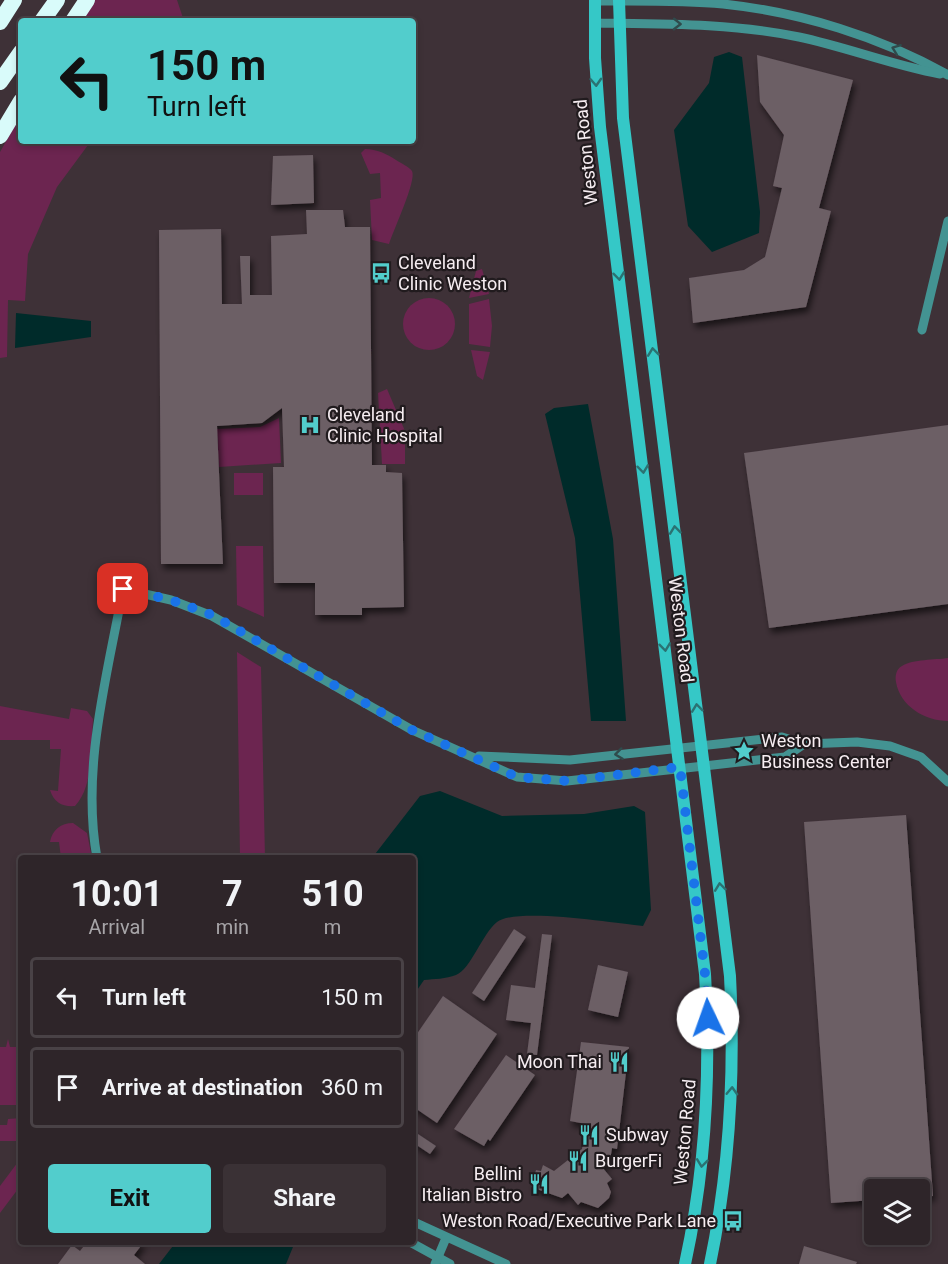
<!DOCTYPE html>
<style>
body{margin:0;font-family:Roboto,sans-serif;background:#3a3135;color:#f1f3f6;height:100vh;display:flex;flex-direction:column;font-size:22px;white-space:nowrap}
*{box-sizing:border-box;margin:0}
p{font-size:20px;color:#a7a5a8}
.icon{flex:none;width:33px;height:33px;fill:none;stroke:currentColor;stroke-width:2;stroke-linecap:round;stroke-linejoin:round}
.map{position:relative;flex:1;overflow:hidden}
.drawer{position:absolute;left:18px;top:855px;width:398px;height:390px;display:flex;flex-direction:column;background:#2e2529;border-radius:6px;box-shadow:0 3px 9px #0003,0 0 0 2px #494246}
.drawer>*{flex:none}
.hud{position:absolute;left:18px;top:18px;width:398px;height:126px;border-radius:6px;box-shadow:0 3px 9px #0003,0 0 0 2px #494246;background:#52cdcc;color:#111;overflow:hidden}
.tools{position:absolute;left:864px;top:1179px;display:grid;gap:12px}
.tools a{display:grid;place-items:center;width:66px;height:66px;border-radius:6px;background:#2e2529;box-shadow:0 3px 9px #0003,0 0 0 2px #494246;font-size:30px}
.pin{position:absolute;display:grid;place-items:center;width:51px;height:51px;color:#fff;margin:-26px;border-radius:12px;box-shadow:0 3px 9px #0006}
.me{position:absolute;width:66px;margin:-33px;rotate:357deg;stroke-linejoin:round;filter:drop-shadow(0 0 4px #0008)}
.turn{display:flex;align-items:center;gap:21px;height:126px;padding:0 30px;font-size:27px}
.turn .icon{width:78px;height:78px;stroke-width:2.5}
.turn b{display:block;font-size:42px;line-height:51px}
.eta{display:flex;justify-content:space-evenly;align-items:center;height:102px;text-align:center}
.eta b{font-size:36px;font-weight:700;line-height:42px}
.action{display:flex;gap:12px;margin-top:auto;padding:12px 30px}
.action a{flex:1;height:69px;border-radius:6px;background:#52cdcc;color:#111;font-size:24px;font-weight:700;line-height:69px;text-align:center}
.action a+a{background:#3a3135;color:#f1f3f6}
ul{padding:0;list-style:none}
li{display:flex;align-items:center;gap:18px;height:81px;margin:0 12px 9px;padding:0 18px;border:3px solid #494246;border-radius:6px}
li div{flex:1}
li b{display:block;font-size:22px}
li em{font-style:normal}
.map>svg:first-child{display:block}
.green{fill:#6c2550}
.water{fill:#002b2a}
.building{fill:#6c5e65;filter:url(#shadow)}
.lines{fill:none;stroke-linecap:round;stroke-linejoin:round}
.street{stroke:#439392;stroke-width:9}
.secondary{stroke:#35c8c7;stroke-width:12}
.highway{stroke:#d9fbfa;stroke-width:16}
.oneway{stroke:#2f4b4c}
.oneway2{stroke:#2b7272}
.route{stroke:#1a73e8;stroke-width:10;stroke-dasharray:0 18}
.labels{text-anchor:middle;stroke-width:4.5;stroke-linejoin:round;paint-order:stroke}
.street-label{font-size:18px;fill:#f6edf1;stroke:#211b1e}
.poi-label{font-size:18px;fill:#f6edf1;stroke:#211b1e;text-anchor:start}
</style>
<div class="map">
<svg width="948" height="1264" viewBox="0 0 948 1264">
<defs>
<filter id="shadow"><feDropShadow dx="2.5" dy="5" stdDeviation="3" flood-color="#0009"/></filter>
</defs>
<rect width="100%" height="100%" fill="#3e3137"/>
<g class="green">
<path d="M95,0H177L184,21H81Z"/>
<path d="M21,115V141H91L57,187L28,254L25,301L8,300L7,357L0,358V152Z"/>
<path d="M365,149C377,149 387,154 396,160C401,163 409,167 412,171C417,180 393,231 389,244L372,240L370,200L381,198L380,173L370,174L361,153Z"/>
<path d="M482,269L489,294L469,298L476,271Z"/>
<circle cx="429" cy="324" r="26"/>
<path d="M489,299L492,326L490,347L469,344V304Z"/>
<path d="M471,350L490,352L483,380L477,376Z"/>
<path d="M387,389L405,431V464H382L378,393Z"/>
<path d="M279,418L281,463L219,467L217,429L260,427Z"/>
<rect x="234" y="473" width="29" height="22"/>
<path d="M236,546H263L264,617L237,605Z"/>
<path d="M237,652L261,667L265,858H240Z"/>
<path d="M948,658V721C925,721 900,706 896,682C895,676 896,669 902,666C913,659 935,660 948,658Z"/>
<path d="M0,706L69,719L71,708L87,711L93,719C91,745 94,786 75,806C63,807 54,803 50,790L58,791L61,749H50V740H0Z"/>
<path d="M73,823L87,833L92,858H61L59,842H50C52,830 61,823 73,823Z"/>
<path d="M8,1039L10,1047H21V1105H0V1047H6Z"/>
<path d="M21,1118V1141H0V1125H7L8,1119Z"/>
<path d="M21,1158V1185L0,1213V1186Z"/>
</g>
<g class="water">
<path d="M729,52L742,57L760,212L759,233L712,252L688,226L674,130L709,83L714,57Z"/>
<path d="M16,313L91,321V337L15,348Z"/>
<path d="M588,404L613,539L626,721H591L575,538L545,414L554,408Z"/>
<path d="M440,791L502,816L584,814L634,806L645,812L651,910L643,926C615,923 516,907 497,922C482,934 471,969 456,975C446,979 434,979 424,980L413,996L412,858H372L420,796Z"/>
<path d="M176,1242H295L286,1264H159Z"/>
</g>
<g class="building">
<path d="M757,55L853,80L819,208L831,211L806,307L693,323L689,278L744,270L765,257L782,188L773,186L784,135L760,102Z"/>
<path d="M313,155L314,203L271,205L273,156Z"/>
<path d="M306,210H343L345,227H370L372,465H386V472L402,473L404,607L362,608V615H315V583H274L273,467H284L282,408L262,423L217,426L223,564H161L159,230L221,229L222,304H242L240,256H250V295H272L271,236L307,234Z"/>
<path d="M948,425V604L769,628L744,453Z"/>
<path d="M906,815L933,1196L920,1197V1190H874V1200L831,1203L804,822Z"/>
<path d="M514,929L526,937L484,1001L472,993Z"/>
<path d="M542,934L552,935L537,1055L527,1054L531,1023L506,1020L511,985L535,988Z"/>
<path d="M598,965L628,972L618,1017L588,1010Z"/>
<path d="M443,996L497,1034L437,1123L412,1106V1041Z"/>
<path d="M581,1042L629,1047L617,1149L612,1148L610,1161L602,1167L612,1179L607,1183L611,1192L609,1198L598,1208L581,1202L578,1205L568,1193L562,1198L531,1187L536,1170L541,1171L543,1165L554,1171L582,1149L586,1124L570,1121Z"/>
<path d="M506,1055L535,1075L490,1141L488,1139L484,1146L454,1129Z"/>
<path d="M412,1130L436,1146L430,1154L412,1142Z"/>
<path d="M87,1242H144L134,1255L145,1264H58L72,1245L80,1251Z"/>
<path d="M804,1246L857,1262L856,1264H799Z"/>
</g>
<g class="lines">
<g class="street">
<path d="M595,1C637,1 681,0 723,4C800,12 881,37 948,75"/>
<path d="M594,23C663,24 731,23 799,37C846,47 892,65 940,74"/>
<path d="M922,330L948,221"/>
<path d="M479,756L570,760L782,737L804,744L857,742L890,746L921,757L948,782"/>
<path d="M97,858C81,769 107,677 123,589L171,600L212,616L412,730L517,777L567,781L704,766L785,757L804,744"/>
<path d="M412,1221L506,1264"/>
<path d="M410,1242L450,1264"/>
<path d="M435,1264L446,1238"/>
</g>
<g class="secondary">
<path d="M595,0V58L600,127L705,974C711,1073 706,1168 685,1264"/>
<path d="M619,0L623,118L730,976C735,1074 730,1168 710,1264"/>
</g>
<g class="highway">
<path d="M42,21L57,0"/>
<path d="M73,21L87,0"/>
<path d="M0,22L14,0"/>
<path d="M0,82L21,52"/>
<path d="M0,136L21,101"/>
</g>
</g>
<defs><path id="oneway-chevron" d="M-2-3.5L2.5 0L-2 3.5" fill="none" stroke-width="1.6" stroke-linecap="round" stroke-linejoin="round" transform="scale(1.5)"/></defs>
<g class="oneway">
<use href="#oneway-chevron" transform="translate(677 24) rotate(1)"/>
<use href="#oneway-chevron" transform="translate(896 49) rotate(-159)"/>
<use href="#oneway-chevron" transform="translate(619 754) rotate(173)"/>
</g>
<g class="oneway2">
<use href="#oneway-chevron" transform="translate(596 82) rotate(87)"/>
<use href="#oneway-chevron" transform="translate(619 276) rotate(83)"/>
<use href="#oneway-chevron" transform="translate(653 352) rotate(-97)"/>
<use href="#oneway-chevron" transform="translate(643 469) rotate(83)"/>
<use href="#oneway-chevron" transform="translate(675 530) rotate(-97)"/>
<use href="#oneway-chevron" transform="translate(665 647) rotate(83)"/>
<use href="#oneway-chevron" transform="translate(697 708) rotate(-97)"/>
<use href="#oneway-chevron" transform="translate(720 887) rotate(-97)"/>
<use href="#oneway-chevron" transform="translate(732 1091) rotate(-88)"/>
<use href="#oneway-chevron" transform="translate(702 1163) rotate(97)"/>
</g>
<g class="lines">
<path class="route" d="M123,589L171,600L212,615L412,730L517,777L567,781L680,767L705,974L708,1018"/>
</g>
<defs>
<g id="bus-bare" transform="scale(1.62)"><path d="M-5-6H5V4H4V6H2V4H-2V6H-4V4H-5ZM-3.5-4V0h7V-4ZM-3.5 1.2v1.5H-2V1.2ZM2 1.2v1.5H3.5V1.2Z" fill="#52cdcc" stroke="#211b1e" stroke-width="2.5" paint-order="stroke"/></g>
<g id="hospital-bare" transform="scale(1.62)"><path d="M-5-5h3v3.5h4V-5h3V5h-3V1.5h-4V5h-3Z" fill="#52cdcc" stroke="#211b1e" stroke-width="2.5" paint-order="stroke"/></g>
<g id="sight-bare" transform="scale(1.62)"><path d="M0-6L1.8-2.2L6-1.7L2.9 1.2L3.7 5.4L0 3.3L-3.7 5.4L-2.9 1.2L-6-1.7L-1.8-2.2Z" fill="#52cdcc" stroke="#211b1e" stroke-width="2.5" paint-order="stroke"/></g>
<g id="restaurant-bare" transform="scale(1.62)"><path d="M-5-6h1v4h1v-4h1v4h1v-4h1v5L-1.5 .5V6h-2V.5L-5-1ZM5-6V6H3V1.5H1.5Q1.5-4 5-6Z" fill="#52cdcc" stroke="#211b1e" stroke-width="2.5" paint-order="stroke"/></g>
</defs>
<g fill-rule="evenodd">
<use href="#bus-bare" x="381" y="273"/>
<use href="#hospital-bare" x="310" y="425"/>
<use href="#sight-bare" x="744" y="751"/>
<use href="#restaurant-bare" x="619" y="1062"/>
<use href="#restaurant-bare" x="589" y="1135"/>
<use href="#restaurant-bare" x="578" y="1161"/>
<use href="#restaurant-bare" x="539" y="1184"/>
<use href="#bus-bare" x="733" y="1221"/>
</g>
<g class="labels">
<g class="street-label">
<text transform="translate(586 152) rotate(-96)" y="6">Weston Road</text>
<text transform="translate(681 630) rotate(83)" y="6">Weston Road</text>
<text transform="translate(685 1132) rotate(-85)" y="6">Weston Road</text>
</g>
<g class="poi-label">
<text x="398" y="269">Cleveland<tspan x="398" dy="21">Clinic Weston</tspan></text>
<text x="327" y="421">Cleveland<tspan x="327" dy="21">Clinic Hospital</tspan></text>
<text x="761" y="747">Weston<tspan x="761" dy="21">Business Center</tspan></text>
<text x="602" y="1068" text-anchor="end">Moon Thai</text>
<text x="606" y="1141">Subway</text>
<text x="595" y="1167">BurgerFi</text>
<text x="522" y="1180" text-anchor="end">Bellini<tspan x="522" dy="21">Italian Bistro</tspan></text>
<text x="716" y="1227" text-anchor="end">Weston Road/Executive Park Lane</text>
</g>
</g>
</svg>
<div class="tools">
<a><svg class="icon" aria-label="layers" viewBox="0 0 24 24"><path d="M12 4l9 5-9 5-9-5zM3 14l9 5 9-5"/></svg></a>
</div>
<div class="pin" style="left:123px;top:589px;background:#d93025"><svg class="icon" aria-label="arrive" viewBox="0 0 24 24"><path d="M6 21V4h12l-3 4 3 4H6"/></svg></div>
<svg class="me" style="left:708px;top:1018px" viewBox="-20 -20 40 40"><circle r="19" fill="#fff"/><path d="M0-13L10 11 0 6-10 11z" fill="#1a73e8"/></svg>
<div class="hud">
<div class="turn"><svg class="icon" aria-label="left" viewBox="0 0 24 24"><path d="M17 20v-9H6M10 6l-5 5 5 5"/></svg><div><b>150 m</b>Turn left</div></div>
</div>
<section class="drawer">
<div class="eta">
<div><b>10:01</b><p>Arrival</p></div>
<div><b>7</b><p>min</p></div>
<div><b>510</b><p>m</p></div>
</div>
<ul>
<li><svg class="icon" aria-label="left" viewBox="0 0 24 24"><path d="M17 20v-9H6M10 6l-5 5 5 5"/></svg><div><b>Turn left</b></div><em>150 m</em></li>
<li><svg class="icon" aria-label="arrive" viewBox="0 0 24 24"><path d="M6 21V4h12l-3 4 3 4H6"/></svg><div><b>Arrive at destination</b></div><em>360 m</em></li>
</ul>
<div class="action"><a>Exit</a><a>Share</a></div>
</section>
</div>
